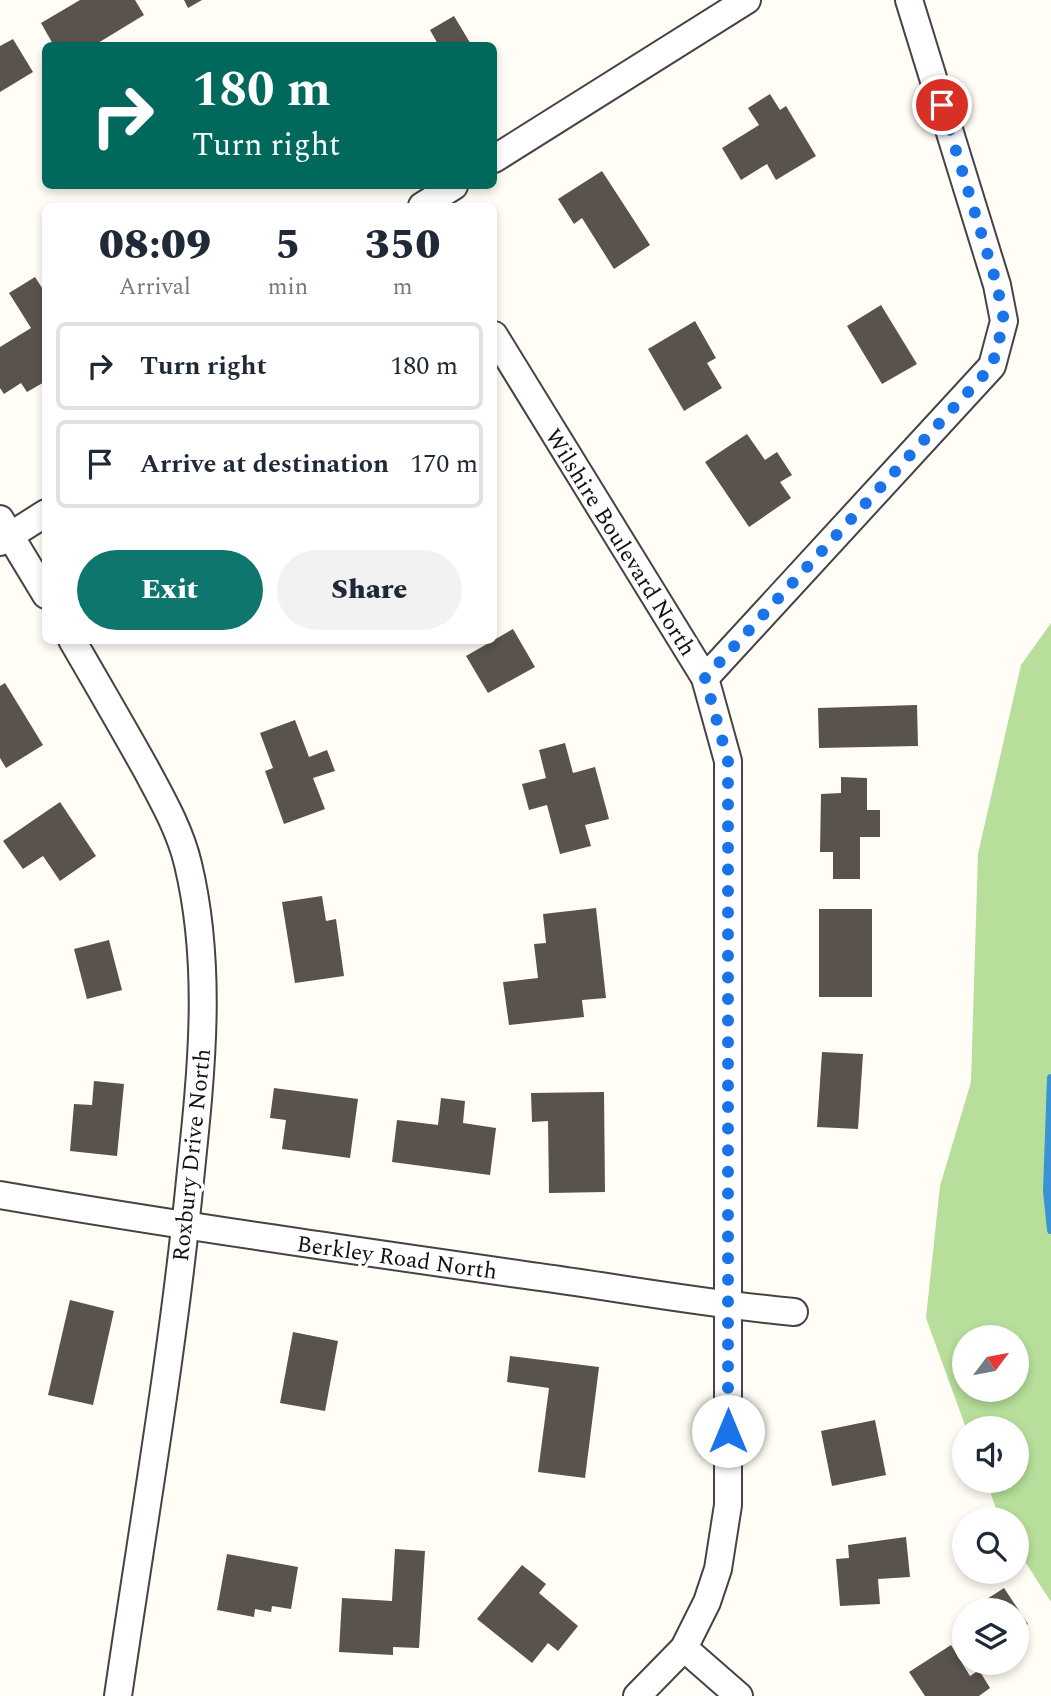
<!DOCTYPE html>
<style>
body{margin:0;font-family:Spectral,serif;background:#f2f2f3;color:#1f2937;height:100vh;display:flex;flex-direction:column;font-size:26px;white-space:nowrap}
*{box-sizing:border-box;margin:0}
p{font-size:23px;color:#747a83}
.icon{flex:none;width:38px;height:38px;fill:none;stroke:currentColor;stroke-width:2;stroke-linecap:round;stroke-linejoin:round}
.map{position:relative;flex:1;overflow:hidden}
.panel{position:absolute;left:42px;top:203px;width:455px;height:441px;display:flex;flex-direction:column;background:#fff;border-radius:10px;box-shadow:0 4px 10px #0003}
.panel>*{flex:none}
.guide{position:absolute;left:42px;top:42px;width:455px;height:147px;border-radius:10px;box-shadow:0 4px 10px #0003;background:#00695c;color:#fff;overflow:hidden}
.needle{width:46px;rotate:58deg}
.tools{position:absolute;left:952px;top:1325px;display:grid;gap:14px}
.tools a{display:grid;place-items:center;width:77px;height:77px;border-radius:50%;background:#fff;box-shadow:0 4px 10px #0003;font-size:35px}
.pin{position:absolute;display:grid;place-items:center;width:60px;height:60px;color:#fff;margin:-30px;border:4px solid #fff;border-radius:50%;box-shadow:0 2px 7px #0007}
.me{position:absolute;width:77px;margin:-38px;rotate:0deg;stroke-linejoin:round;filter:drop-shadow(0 0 5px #0008)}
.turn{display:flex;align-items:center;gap:24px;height:147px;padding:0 35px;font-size:32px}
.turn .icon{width:91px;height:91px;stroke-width:2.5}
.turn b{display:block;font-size:49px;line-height:60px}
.eta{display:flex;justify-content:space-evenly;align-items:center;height:119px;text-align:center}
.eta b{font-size:42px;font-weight:800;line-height:49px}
.cta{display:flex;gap:14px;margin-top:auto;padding:14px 35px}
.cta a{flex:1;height:80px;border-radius:42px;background:#0f766e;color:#fff;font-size:28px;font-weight:800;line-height:80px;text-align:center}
.cta a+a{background:#f2f2f3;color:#1f2937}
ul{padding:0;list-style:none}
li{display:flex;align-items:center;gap:21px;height:88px;margin:0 14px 10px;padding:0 21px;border:4px solid #e0e1e3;border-radius:10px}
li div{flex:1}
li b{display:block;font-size:26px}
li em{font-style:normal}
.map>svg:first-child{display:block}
.forest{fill:#b7de9a;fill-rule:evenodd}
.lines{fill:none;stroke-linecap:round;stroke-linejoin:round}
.stream{stroke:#3a93d4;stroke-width:8}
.building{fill:#5a524c}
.minor-casing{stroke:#444;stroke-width:30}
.minor{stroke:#fff;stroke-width:26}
.route{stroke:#1a73e8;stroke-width:12;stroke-dasharray:0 21.6}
.labels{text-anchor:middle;stroke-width:7;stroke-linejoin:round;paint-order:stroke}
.street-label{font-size:23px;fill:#111;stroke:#fff}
</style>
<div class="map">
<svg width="1051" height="1696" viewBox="0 0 1051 1696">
<rect width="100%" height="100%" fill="#fffdf5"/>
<path class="forest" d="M1051,623V1602L1017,1549V1519H1000L986,1481L1017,1480V1428H966L926,1318L940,1186L971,1082L978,854L1021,665ZM964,1337H1017V1390H964Z"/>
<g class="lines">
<path class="stream" d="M1051,1078L1047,1191L1051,1230"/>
</g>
<g class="building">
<path d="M80,0H135L144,15L93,46H54L41,23Z"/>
<path d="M184,0H202L188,8Z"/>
<path d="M454,16L472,46H439L430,30Z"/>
<path d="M13,39L33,72L0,92V46Z"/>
<path d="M770,94L780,110L786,106L816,156L776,180L767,164L741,180L722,148L759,125L748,108Z"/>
<path d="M602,171L650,245L614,269L582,218L574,224L558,199Z"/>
<path d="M35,277L46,294V381L27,392L21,383L4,394L0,388V347L31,328L9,293Z"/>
<path d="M881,305L917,364L882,384L847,326Z"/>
<path d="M695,321L716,358L707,363L722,388L684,411L648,349Z"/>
<path d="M747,434L765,460L777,452L792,475L780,482L791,498L749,527L705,462Z"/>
<path d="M513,629L535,667L488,693L466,656Z"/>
<path d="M5,683L43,745L6,768L0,758V686Z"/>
<path d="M917,705L918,746L819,748L818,708Z"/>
<path d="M295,720L309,757L327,750L335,771L313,778L325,809L284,824L265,771L273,768L260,733Z"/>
<path d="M565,743L573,773L595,767L609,819L585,825L591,846L560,854L547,805L529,810L522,784L546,778L539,750Z"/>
<path d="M841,777L867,778V810H880V837H860V879H833V852H820L821,794L841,793Z"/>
<path d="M60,802L96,856L60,881L43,856L23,869L3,841Z"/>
<path d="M322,896L326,921L336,919L344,976L295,983L282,902Z"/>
<path d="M596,908L606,998L582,1000L584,1017L509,1025L503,982L538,978L534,944L546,943L543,914Z"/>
<rect x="819" y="909" width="53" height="88"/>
<path d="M109,940L122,990L87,999L74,949Z"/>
<path d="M822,1052L863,1054L858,1129L817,1127Z"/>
<path d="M94,1081L124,1084L117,1156L70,1151L74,1104L92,1105Z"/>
<path d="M274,1088L358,1099L350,1158L282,1149L286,1120L270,1118Z"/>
<path d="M604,1092L605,1192L549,1193L548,1121L532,1122L531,1093Z"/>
<path d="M441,1098L465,1101L463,1123L496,1128L490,1175L392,1162L397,1120L438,1125Z"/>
<path d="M70,1300L114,1311L93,1405L48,1395Z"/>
<path d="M293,1332L338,1341L325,1411L280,1403Z"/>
<path d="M510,1356L599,1367L585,1478L538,1472L549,1388L507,1382Z"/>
<path d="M875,1420L886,1475L832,1486L821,1431Z"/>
<path d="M906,1537L910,1577L878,1579L880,1604L840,1606L836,1559L849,1558L848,1545Z"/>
<path d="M395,1549L425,1551L419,1648L393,1647V1655L339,1652L342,1598L392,1601Z"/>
<path d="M227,1554L298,1567L291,1609L272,1606L271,1612L255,1609L254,1617L217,1610Z"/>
<path d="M522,1565L546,1584L539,1593L578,1626L558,1651L548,1643L532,1663L477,1619Z"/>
<path d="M1004,1588L1028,1624L1017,1632V1610L973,1608Z"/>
<path d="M951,1645L970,1676L979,1670L990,1688L979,1696H925L909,1672Z"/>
</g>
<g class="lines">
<g class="minor-casing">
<g id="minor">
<path d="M494,159L747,0"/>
<path d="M422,206L454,186"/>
<path d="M494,335L705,678L728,761V1505L718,1569L707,1602L684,1648L637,1696"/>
<path d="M0,519L46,595"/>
<path d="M0,542L46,513"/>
<path d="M72,640C97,683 122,726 146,769C162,799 180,830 188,864C213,968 201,1075 190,1180C173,1353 143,1524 118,1696"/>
<path d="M705,678L992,366L1004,321L997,285L909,0"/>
<path d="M0,1195C175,1225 350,1250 525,1275C615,1287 704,1304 794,1312"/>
<path d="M684,1648L739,1696"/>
</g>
</g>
<use href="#minor" class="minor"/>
</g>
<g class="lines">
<path class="route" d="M728,1431V761L705,678L992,366L1004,321L997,285L942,105"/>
</g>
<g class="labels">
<g class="street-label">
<text transform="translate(621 542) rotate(58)" y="8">Wilshire Boulevard North</text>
<text transform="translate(191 1155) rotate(-84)" y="8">Roxbury Drive North</text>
<text transform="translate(397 1257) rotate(8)" y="8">Berkley Road North</text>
</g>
</g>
</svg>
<div class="tools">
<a><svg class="needle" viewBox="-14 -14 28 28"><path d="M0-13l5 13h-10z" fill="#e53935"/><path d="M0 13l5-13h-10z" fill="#747a83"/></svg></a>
<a><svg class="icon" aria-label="sound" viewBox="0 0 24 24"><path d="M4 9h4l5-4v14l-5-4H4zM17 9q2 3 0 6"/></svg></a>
<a><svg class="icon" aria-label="search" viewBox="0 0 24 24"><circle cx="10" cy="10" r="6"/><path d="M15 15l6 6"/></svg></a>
<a><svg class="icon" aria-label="layers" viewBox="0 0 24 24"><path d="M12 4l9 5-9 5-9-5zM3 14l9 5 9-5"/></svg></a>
</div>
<div class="pin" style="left:942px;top:105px;background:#d93025"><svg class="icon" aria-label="arrive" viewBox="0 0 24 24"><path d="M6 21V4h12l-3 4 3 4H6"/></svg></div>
<svg class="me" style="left:728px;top:1431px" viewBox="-20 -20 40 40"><circle r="19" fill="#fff"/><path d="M0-13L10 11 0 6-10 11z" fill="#1a73e8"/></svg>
<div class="guide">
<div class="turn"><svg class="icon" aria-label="right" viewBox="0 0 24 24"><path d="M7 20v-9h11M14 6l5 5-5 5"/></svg><div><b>180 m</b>Turn right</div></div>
</div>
<section class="panel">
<div class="eta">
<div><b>08:09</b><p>Arrival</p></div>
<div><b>5</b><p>min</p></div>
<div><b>350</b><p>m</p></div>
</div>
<ul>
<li><svg class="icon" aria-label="right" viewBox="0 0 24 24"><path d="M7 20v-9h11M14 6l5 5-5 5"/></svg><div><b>Turn right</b></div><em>180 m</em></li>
<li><svg class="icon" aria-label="arrive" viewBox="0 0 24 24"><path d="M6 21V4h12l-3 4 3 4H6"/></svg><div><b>Arrive at destination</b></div><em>170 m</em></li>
</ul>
<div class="cta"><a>Exit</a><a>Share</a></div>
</section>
</div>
